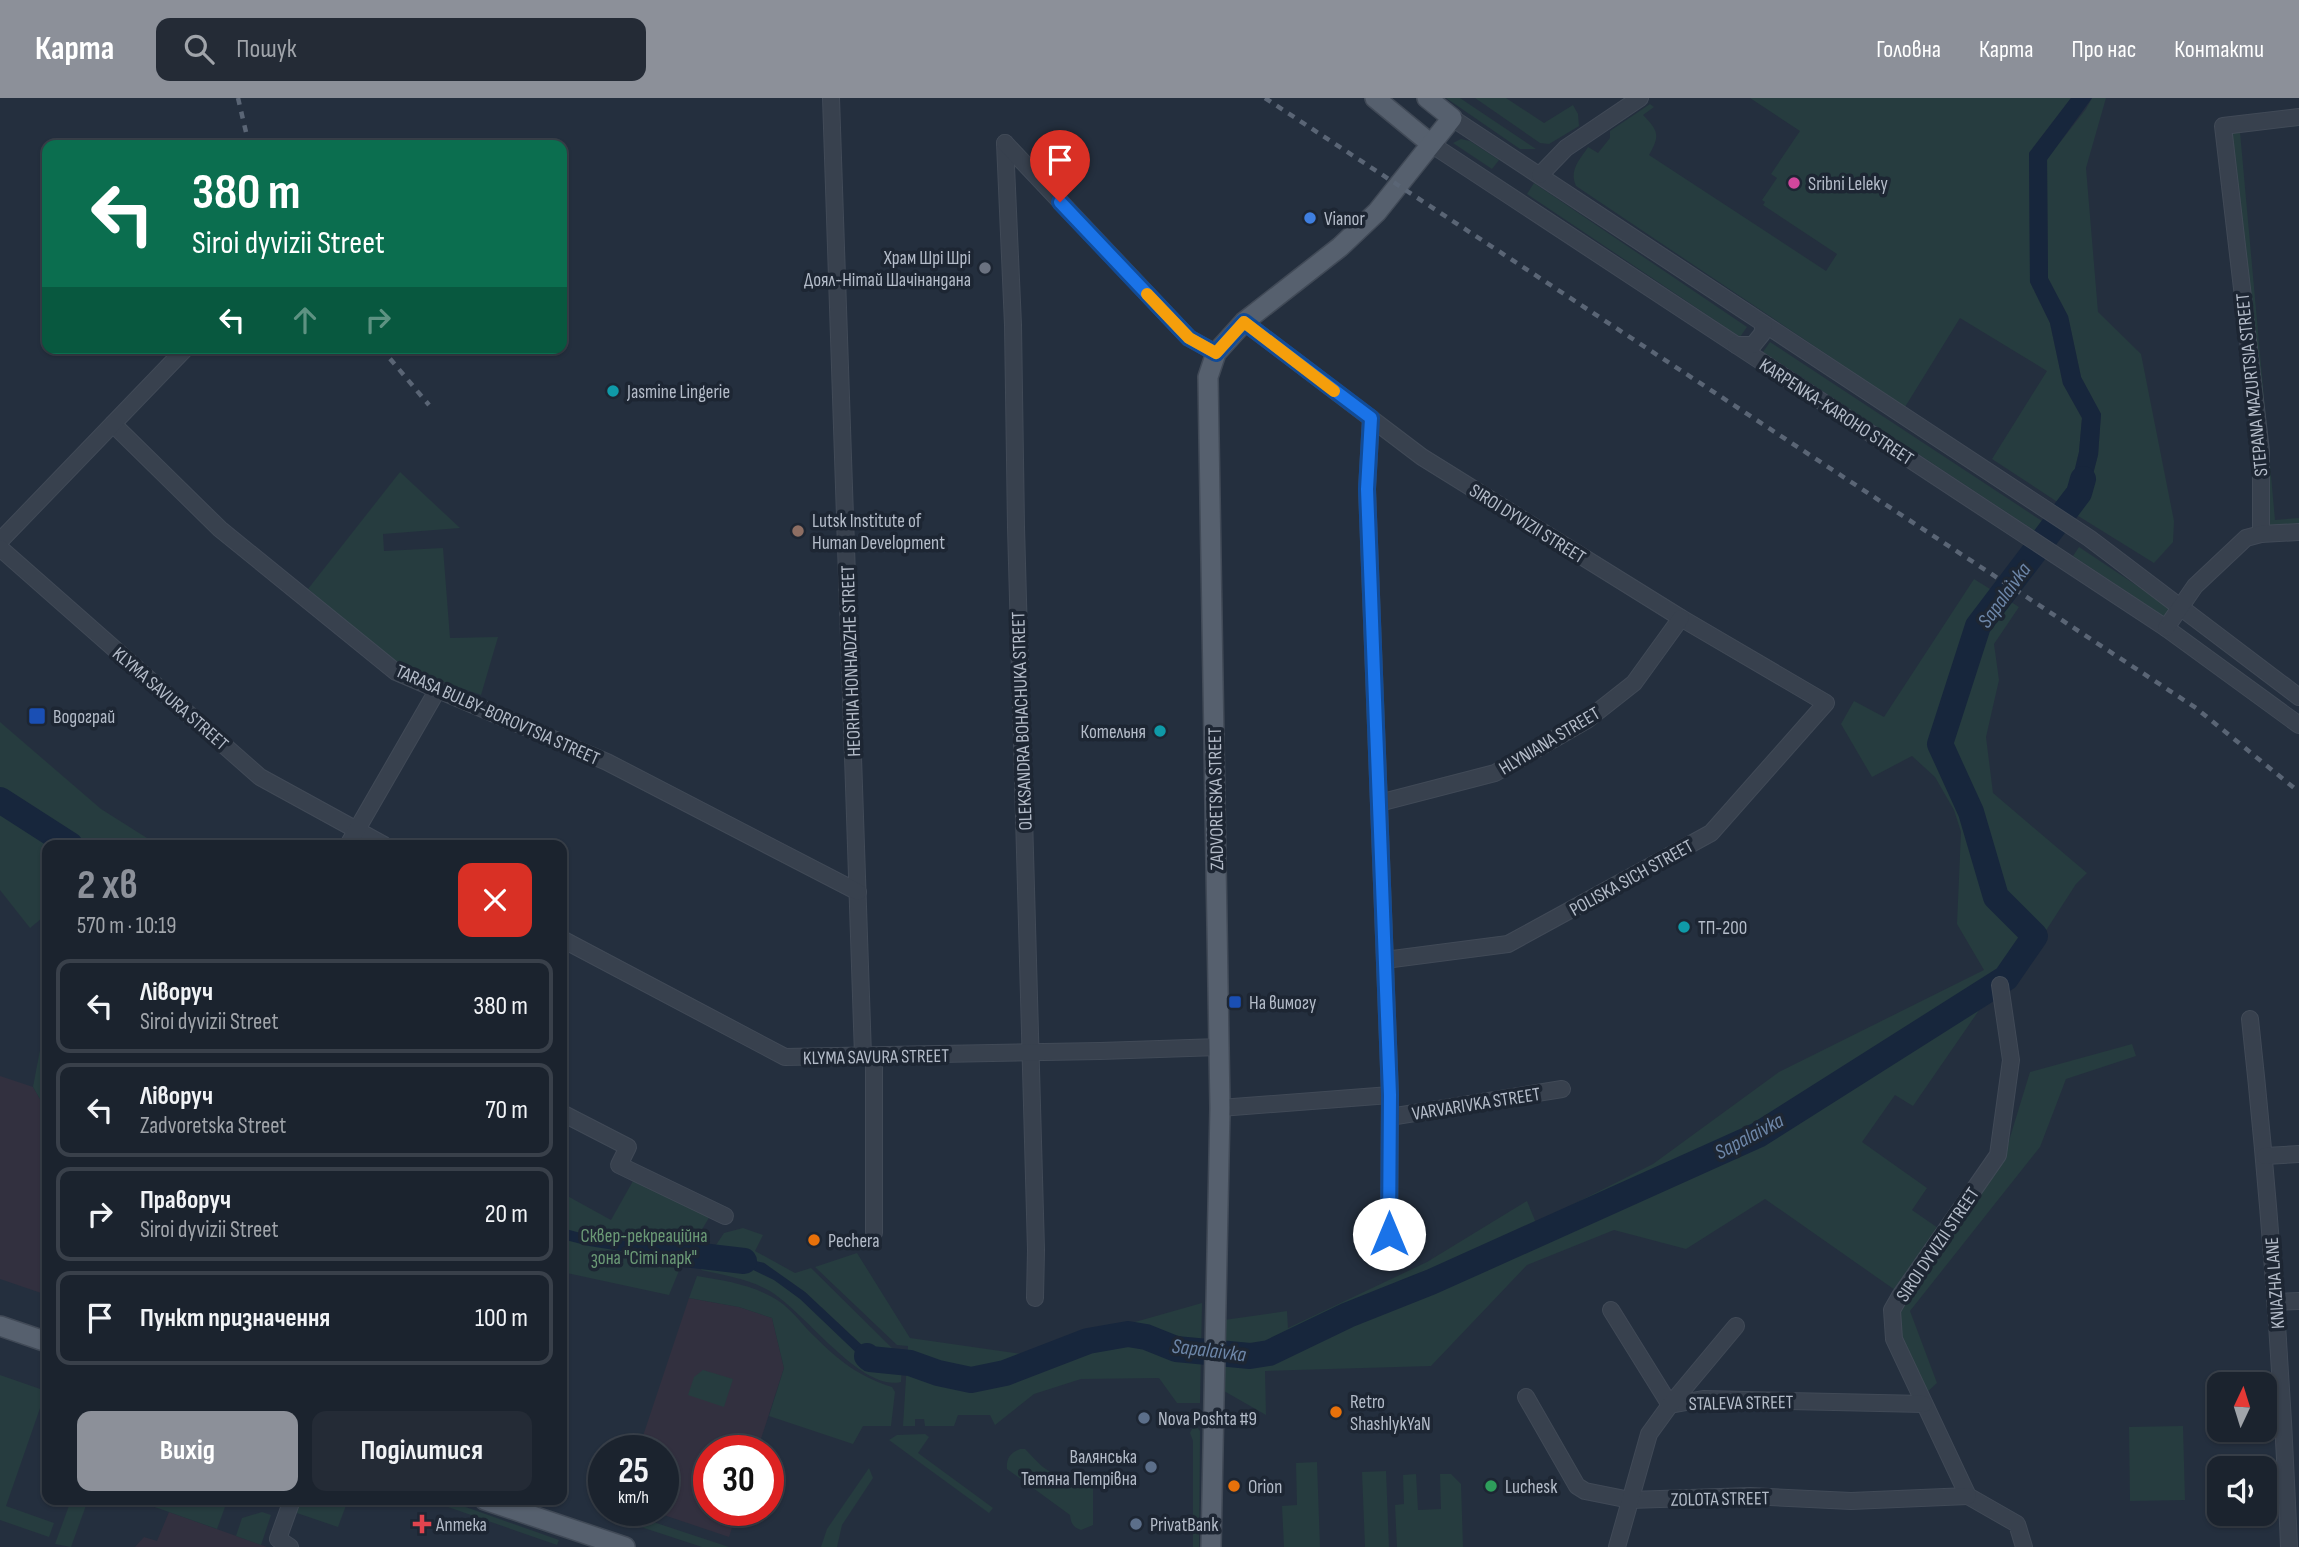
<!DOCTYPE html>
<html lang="uk">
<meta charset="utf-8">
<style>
body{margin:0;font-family:"Sofia Sans Condensed",sans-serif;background:#242b36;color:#f1f3f6;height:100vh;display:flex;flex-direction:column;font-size:26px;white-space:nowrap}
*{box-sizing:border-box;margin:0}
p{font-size:23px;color:#a0a4aa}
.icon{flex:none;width:38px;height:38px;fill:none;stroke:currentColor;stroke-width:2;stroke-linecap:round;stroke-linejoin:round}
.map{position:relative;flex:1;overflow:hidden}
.drawer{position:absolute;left:42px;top:742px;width:525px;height:665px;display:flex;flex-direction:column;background:#1b232e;border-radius:14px;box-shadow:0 2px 5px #0004,0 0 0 2px #39404a}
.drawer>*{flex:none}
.top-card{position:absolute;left:42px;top:42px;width:525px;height:214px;border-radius:14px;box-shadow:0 2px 5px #0004,0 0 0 2px #39404a;background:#0b6e4f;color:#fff;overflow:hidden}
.needle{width:46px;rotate:4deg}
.controls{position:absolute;left:2207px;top:1274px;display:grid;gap:14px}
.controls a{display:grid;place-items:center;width:70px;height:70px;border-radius:14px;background:#1b232e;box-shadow:0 2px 5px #0004,0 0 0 2px #39404a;font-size:35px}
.speed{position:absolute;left:588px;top:1337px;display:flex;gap:14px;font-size:35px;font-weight:700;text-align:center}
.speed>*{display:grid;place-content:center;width:91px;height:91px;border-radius:50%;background:#1b232e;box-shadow:0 2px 5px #0004,0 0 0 2px #39404a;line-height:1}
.speed small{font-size:18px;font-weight:400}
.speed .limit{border:10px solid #d22;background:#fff;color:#111}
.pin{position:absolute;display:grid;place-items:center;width:60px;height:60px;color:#fff;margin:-72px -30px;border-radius:50% 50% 50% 0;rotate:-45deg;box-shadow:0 0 7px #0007}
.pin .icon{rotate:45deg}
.me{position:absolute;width:77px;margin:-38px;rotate:0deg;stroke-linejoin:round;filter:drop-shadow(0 0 5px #0008)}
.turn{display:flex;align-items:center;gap:24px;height:147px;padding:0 35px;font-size:32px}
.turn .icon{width:91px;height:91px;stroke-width:2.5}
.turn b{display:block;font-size:49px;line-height:60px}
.lanes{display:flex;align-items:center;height:66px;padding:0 35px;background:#0003;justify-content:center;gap:35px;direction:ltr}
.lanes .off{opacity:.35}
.round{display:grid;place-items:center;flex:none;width:74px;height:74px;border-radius:14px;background:#242b36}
.headline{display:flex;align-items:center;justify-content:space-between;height:119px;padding:0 35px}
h1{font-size:42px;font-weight:700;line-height:52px;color:#8c9099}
.primary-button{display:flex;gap:14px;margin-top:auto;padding:14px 35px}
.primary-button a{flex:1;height:80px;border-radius:14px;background:#8c9099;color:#fff;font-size:28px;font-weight:700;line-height:80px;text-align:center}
.primary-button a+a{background:#242b36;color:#f1f3f6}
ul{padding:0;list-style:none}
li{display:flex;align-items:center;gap:21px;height:94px;margin:0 14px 10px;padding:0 21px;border:4px solid #39404a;border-radius:14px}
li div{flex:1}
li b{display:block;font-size:26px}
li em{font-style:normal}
header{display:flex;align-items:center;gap:42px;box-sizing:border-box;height:98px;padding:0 35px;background:#8c9099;color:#fff}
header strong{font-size:33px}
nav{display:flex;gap:38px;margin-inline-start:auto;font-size:24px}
.search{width:490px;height:63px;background:#242b36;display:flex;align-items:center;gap:18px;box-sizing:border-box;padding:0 24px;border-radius:14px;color:#a0a4aa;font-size:26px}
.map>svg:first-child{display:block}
.medical{fill:#32303f}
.green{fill:#263c3f}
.water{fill:#17263c}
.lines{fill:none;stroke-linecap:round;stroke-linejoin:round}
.river{stroke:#17263c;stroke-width:26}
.minor-casing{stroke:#414a57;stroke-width:18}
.major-casing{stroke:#414a57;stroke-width:22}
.minor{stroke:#38414e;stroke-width:16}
.major{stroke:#56606e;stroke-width:19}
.rail{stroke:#5a6575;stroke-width:4.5;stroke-dasharray:7 7;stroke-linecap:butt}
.route-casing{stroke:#114b97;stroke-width:18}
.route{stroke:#1a73e8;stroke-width:12}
.slow{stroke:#f59e0b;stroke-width:12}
.hotel-dot{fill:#d1479c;stroke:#1d2633;stroke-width:2.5}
.shop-dot{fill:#3f7fe0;stroke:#1d2633;stroke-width:2.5}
.worship-dot{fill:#6b7280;stroke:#1d2633;stroke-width:2.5}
.culture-dot{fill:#0f9aa8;stroke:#1d2633;stroke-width:2.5}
.education-dot{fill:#8d6e63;stroke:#1d2633;stroke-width:2.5}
.transit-dot{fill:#1a4fb4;stroke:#1d2633;stroke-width:2.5}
.food-dot{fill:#e8710a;stroke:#1d2633;stroke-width:2.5}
.service-dot{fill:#5c6f8a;stroke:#1d2633;stroke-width:2.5}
.leisure-dot{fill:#2e9e5b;stroke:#1d2633;stroke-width:2.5}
.health-dot{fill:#e0444e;stroke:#1d2633;stroke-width:2.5}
.labels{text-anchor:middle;stroke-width:7;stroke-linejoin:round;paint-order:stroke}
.poi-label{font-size:19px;fill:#b4bcc9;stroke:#1d2633;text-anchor:start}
.street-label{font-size:19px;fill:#b4bcc9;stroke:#1d2633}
.park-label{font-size:19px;fill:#6b9a76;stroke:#1d2633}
.water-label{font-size:21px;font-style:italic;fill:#6d86a8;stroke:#1d2633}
</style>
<header>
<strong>Карта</strong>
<div class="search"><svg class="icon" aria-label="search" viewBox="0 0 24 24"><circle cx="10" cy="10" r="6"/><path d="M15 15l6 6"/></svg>Пошук</div>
<nav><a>Головна</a><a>Карта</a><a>Про нас</a><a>Контакти</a></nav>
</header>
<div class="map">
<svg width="2299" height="1449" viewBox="0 0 2299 1449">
<rect width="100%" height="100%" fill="#242f3e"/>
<g class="medical">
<path d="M0,978L33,989L47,1013V1197L0,1181Z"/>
<path d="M689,1200L739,1209L772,1220L784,1270L757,1353H709V1412H738L729,1439L649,1412H663V1353H638Z"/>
<path d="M169,1414L267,1449H135L144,1439L157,1443Z"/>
</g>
<g class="green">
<path d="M1446,0H1460L1536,51H1520Z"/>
<path d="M1475,0H1506L1544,25L1573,7L1578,16L1579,28L1549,46L1540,45Z"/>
<path d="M1750,0H2071L2029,55L2030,184L2050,225L2063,286L2082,320L2079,354L2070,391L2059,405L1992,361L2047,273L1960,220L1905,309L1576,88C1569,72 1579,63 1588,49L1598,55L1610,40V33L1650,6L1654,9L1643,17C1659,33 1660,38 1649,57L1826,173L1837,156L1763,107L1765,104L1762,102L1777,80L1771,76L1800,33Z"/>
<path d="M2092,0H2106L2086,70L2098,214L2141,256L2174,423L2173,444L2154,465L2075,416L2087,399L2098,357L2101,316L2081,279L2068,218L2048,180L2047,61L2086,11Z"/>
<path d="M2299,25V28L2240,34L2275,422L2299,420V429L2267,430L2229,33Z"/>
<path d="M1461,41L1470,43L1499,62L1492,71L1453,45Z"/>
<path d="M1534,85L1747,229L1740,239L1527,96Z"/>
<path d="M1770,244L2042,423L2035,433L1763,254Z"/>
<path d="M400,374L460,430L383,436L384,453L443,450L450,540L498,539L481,597L400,569L308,491Z"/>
<path d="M2079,449L2172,511L2166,520L2073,458Z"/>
<path d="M1974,481L2019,509L1994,546L1999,582L1986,639L1993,695L2087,775L2076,786L2007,893L1984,905L1913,1008L1895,997L1862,1044L1927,1090L1912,1112L1938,1130L1895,1192L1765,1101L1686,1151L1614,1132L1527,1167L1431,1268L1265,1273L1266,1317L1224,1293V1222L1287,1213L1288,1230L1427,1164L1527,1103L1536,1125L1653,1066L1779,974L1984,872L1957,826L1961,734L1954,712L1935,679L1912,658L1872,679L1841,626L1854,603L1884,619Z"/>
<path d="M0,624L101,711L158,747H47V816L30,830L0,792Z"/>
<path d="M47,915V1013L33,989Z"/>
<path d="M2132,946L2136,958L2066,981L2040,1049L1910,1213L1937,1285L1926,1295L1900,1240L1899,1213L2004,1059L2030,974Z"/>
<path d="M633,1083L710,1118L683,1163L669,1197L562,1174V1095L611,1122Z"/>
<path d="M743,1130L763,1137L755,1153L795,1175L811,1170L894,1252L902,1255V1260L882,1258L867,1252L805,1194L764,1165L712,1153L724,1135Z"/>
<path d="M857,1155L910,1240L1022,1256L1202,1205L1200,1305H1177L1159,1280L1081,1281L1034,1296L995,1327L990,1317H958L954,1328H925L924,1321H915V1328H903L908,1248L897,1247L815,1169Z"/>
<path d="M706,1163C718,1164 732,1163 744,1167C793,1184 836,1234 874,1268H902L901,1284C860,1294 803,1211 768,1192C748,1181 724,1177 701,1172Z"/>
<path d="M697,1178C727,1183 755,1187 780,1204C790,1211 799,1222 807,1231C835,1259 854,1277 892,1289L895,1294L891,1328H863L853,1346L769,1318L784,1270L772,1220L739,1209L689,1200Z"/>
<path d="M703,1272L733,1281L724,1309L688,1297L694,1279Z"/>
<path d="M0,1277L46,1293L6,1408L54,1425L49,1439L0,1422Z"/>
<path d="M2183,1328L2185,1402L2130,1403L2129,1329Z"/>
<path d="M1197,1329L1200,1333L1199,1449H1193V1343L1190,1335L1192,1331Z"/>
<path d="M925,1336L929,1339L918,1355L993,1410L989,1415L889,1342L897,1337Z"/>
<path d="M1020,1351H1025C1034,1360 1044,1373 1056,1376C1070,1378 1083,1370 1093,1383V1427L1081,1432C1073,1429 1071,1426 1070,1417L1007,1371C1006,1361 1010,1355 1020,1351Z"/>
<path d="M1317,1364L1320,1449H1284L1282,1408L1297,1407L1296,1365Z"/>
<path d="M869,1370L873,1380L842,1427L837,1449H821L827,1431Z"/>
<path d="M1386,1373L1389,1449H1365L1362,1374Z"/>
<path d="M1416,1376L1418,1412L1441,1411L1440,1376H1451L1461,1386L1463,1449H1397L1395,1407L1404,1406L1403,1377Z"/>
<path d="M71,1402H88L71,1449L55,1446Z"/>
<path d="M135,1402H206L225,1409L217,1431Z"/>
<path d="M299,1402H348L338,1429L294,1414Z"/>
<path d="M428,1402H446L559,1442L557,1447Z"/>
<path d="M262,1414L271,1417L261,1447L236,1438L242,1420Z"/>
<path d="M635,1418L729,1449H702L632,1426Z"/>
</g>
<g class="water">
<path d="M2071,0H2092L2047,62L2048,180L2068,218L2081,279L2101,316L2098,357L2087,399L2075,416L2059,405L2070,391L2079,354L2082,320L2063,286L2050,225L2030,184L2029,55Z"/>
<path d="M562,1130L592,1138L689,1153L683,1163L589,1148L562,1141Z"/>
<path d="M712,1153L764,1165L805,1194L867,1252L882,1258L902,1260V1268H874L866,1264L800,1201L774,1182L745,1168L706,1163Z"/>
</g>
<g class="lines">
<g class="river">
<path d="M0,702L70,747"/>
<path d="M650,1152L744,1163"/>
<path d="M867,1258L870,1261L910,1265L938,1275L971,1282L1005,1275L1088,1243L1128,1236L1146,1239L1176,1251L1250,1258L1269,1255L1348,1217L1431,1184L1758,1037L2006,880L2035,838L1996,799L1971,714L1940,646L1978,528L2079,395L2083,381"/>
</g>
<g class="minor-casing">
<g id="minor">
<path d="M831,0L863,958"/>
<path d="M1452,20L2089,440L2299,599"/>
<path d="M1005,45L1013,227L1016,429L1036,1152L1035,1200"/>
<path d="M1005,45L1189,240L1216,255"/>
<path d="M1431,46L2166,530L2299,627"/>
<path d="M1540,77L1566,50L1640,0"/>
<path d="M1244,224L1422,359L1681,520L1826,605L1711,735L1508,846L1385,862"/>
<path d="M1736,247H1753L1762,236L1764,227"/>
<path d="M1371,320L1367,391L1390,997L1389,1136"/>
<path d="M113,326L220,431L396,574L607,664L858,794"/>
<path d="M2261,436V353L2223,28L2299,19"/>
<path d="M0,443L186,250"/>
<path d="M0,450L260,679L384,747"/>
<path d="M2166,530L2195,488L2246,440L2261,436L2299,434"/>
<path d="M1379,705L1495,675L1587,622L1634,585L1681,520"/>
<path d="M348,747L438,591"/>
<path d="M562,841L785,959L1100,953L1219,949"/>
<path d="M2000,887L2011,962L1998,1057L1900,1198L1892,1212L1894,1241L1968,1398L2017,1426L2024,1449"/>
<path d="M2250,921C2269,1096 2282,1272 2289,1449"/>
<path d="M1220,1010L1390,997"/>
<path d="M562,1015L628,1049L619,1067L725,1118"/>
<path d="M1390,1019L1562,991"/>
<path d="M2265,1058L2299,1056"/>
<path d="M874,1135V958"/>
<path d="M2275,1204L2299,1203"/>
<path d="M1611,1212L1670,1307L1703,1301L1924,1306"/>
<path d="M1526,1299L1577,1388L1585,1393L1630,1402L1750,1398L1851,1403L1968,1398"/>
<path d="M290,1449L278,1441L292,1402"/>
<path d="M1617,1449L1649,1336L1670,1307L1736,1228"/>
</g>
</g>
<g class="major-casing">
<g id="major">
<path d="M1375,0L1431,46"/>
<path d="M0,1228L47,1244"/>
<path d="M485,1402L625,1449"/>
<path d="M1211,1449L1220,1010L1208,279L1216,255L1244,224L1340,149L1377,114L1452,20L1427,0"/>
</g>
</g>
<use href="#minor" class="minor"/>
<use href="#major" class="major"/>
<g class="rail">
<path d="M238,0L249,47"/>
<path d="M1265,0L2196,610L2299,694"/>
<path d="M381,250L429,307"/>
</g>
</g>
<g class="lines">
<g class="route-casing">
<path id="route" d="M1060,104L1189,240L1216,255L1244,224L1371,320L1367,391L1390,997L1389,1136"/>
</g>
<use href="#route" class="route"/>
<path class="slow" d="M1147,196L1189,240L1216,255L1244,224L1334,293"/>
</g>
<circle class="hotel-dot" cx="1794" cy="85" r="7"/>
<circle class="shop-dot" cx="1310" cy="120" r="7"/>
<circle class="worship-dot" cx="985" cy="170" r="7"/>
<g class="culture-dot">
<circle cx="613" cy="293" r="7"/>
<circle cx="1160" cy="633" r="7"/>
<circle cx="1684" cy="829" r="7"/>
</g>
<circle class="education-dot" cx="798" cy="433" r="7"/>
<g class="transit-dot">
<rect x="28" y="609" width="18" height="18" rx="3.5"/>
<rect x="1228" y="897" width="14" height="14" rx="3.5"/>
</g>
<g class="food-dot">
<circle cx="814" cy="1142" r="7"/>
<circle cx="1336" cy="1314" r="7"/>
<circle cx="1234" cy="1388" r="7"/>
</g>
<g class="service-dot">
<circle cx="1144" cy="1320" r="7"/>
<circle cx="1151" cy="1369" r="7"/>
<circle cx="1136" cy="1426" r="7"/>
</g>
<circle class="leisure-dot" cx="1491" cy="1388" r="7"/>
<path class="health-dot" d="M418.5 1415.5h7v7h7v7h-7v7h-7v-7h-7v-7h7z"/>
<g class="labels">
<g class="poi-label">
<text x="1808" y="92">Sribni Leleky</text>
<text x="1324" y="127">Vianor</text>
<text x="971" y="166" text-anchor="end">Храм Шрі Шрі<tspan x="971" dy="22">Доял-Нітай Шачінандана</tspan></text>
<text x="627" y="300">Jasmine Lingerie</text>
<text x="812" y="429">Lutsk Institute of<tspan x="812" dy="22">Human Development</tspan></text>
<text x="53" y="625">Водограй</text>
<text x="1146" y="640" text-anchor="end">Котельня</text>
<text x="1698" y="836">ТП-200</text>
<text x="1249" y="911">На вимогу</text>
<text x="828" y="1149">Pechera</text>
<text x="1350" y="1310">Retro<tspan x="1350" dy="22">ShashlykYaN</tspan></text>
<text x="1158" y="1327">Nova Poshta #9</text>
<text x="1137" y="1365" text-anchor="end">Валянська<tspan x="1137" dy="22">Тетяна Петрівна</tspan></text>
<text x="1248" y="1395">Orion</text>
<text x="1505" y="1395">Luchesk</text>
<text x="436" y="1433">Аптека</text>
<text x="1150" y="1433">PrivatBank</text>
</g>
<g class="street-label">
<text transform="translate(2251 287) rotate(-96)" y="7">STEPANA MAZURTSIA STREET</text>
<text transform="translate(1837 313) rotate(33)" y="7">KARPENKA-KAROHO STREET</text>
<text transform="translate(1528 425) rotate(32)" y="7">SIROI DYVIZII STREET</text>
<text transform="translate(850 563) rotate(-92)" y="7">HEORHIA HONHADZHE STREET</text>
<text transform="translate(171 600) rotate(41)" y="7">KLYMA SAVURA STREET</text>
<text transform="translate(498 616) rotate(24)" y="7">TARASA BULBY-BOROVTSIA STREET</text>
<text transform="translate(1021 623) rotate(-92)" y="7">OLEKSANDRA BOHACHUKA STREET</text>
<text transform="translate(1549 642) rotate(-31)" y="7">HLYNIANA STREET</text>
<text transform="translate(1215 701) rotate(-91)" y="7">ZADVORETSKA STREET</text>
<text transform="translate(1631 779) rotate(-29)" y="7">POLISKA SICH STREET</text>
<text transform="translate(876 958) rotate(-1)" y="7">KLYMA SAVURA STREET</text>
<text transform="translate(1476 1005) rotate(-9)" y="7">VARVARIVKA STREET</text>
<text transform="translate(1937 1146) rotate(-56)" y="7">SIROI DYVIZII STREET</text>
<text transform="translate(2274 1185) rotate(-94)" y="7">KNIAZHA LANE</text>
<text transform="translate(1741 1304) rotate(-1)" y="7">STALEVA STREET</text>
<text transform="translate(1720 1400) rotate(-1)" y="7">ZOLOTA STREET</text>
</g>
<g class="park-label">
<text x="644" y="1144">Сквер-рекреаційна<tspan x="644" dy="22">зона "Сіті парк"</tspan></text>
</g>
<g class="water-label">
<text transform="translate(2004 497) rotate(-54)" y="7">Sapalaivka</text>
<text transform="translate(1749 1038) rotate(-28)" y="7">Sapalaivka</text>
<text transform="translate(1209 1252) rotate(7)" y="7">Sapalaivka</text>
</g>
</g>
</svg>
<div class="controls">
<a><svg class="needle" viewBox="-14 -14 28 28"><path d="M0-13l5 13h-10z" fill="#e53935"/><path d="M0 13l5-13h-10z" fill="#a0a4aa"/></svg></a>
<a><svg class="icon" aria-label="sound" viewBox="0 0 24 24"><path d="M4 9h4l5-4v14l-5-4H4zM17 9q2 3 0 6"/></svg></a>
</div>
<div class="speed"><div>25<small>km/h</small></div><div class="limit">30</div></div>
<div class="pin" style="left:1060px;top:104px;background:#d93025"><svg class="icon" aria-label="arrive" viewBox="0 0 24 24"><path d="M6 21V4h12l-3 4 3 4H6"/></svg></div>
<svg class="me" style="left:1389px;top:1136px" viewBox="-20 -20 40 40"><circle r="19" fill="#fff"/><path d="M0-13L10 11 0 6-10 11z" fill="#1a73e8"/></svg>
<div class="top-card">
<div class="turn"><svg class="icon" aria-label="left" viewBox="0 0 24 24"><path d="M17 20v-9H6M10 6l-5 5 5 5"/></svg><div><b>380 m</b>Siroi dyvizii Street</div></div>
<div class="lanes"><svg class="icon" aria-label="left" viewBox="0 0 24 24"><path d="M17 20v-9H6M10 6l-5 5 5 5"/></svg><svg class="icon off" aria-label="ahead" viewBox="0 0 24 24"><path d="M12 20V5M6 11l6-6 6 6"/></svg><svg class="icon off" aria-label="right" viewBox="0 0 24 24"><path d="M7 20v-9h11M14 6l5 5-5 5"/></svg></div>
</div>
<section class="drawer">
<div class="headline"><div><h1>2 хв</h1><p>570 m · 10:19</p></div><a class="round" style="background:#d93025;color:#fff"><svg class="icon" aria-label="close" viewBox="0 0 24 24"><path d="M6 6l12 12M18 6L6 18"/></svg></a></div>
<ul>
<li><svg class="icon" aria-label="left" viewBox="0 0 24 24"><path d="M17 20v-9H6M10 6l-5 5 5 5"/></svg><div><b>Ліворуч</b><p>Siroi dyvizii Street</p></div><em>380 m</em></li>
<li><svg class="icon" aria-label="left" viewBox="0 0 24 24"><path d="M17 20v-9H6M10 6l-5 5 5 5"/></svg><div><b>Ліворуч</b><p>Zadvoretska Street</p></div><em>70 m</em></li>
<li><svg class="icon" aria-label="right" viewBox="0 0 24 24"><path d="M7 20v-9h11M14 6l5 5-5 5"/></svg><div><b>Праворуч</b><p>Siroi dyvizii Street</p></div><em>20 m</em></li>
<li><svg class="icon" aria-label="arrive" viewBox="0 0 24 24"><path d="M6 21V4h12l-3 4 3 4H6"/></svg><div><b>Пункт призначення</b></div><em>100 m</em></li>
</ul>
<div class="primary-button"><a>Вихід</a><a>Поділитися</a></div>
</section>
</div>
